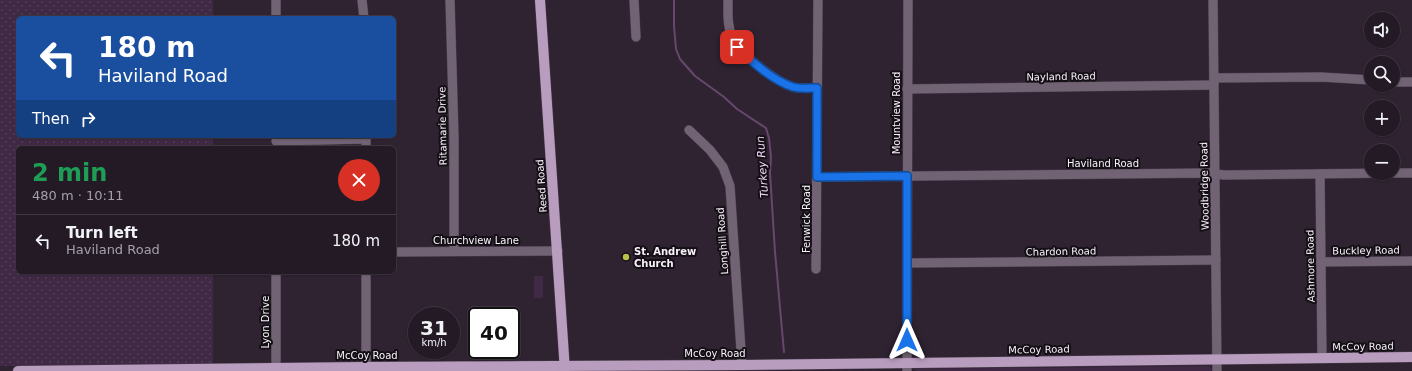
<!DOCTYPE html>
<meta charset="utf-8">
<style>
body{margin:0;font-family:"DejaVu Sans",sans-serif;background:#2f2732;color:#f1f3f6;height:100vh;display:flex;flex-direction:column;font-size:15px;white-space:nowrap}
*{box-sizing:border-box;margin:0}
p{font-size:13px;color:#a3a1a7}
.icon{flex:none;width:22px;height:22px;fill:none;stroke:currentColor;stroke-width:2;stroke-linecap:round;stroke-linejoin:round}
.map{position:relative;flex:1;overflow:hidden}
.details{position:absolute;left:16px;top:146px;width:380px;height:128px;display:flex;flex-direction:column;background:#231a26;border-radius:6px;box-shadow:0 1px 3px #0004,0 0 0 1px #403843}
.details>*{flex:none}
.banner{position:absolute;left:16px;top:16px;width:380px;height:122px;border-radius:6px;box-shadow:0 1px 3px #0004,0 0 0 1px #403843;background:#1a4fa0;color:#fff;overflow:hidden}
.buttons{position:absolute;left:1364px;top:12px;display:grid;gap:8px}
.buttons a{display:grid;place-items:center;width:36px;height:36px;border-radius:50%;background:#231a26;box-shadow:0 1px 3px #0004,0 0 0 1px #403843;font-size:20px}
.speed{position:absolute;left:408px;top:307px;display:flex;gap:8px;font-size:20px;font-weight:700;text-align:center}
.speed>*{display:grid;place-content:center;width:52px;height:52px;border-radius:50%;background:#231a26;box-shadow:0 1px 3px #0004,0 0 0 1px #403843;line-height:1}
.speed small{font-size:10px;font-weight:400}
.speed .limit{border:2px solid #111;border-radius:6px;background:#fff;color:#111}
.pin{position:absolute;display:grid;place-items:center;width:34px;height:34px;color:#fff;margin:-17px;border-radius:8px;box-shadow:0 2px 6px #0006}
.me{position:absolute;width:44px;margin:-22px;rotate:0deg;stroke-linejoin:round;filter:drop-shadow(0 0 3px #0008)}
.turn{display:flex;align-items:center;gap:14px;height:84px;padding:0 16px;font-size:18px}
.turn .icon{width:52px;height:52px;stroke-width:2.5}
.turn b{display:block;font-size:28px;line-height:34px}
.then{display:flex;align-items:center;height:38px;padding:0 16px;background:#0003;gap:8px;font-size:15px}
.round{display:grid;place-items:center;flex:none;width:42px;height:42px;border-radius:21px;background:#2f2732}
.overview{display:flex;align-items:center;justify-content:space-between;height:68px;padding:0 16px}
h1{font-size:24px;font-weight:700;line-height:30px;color:#1e9e55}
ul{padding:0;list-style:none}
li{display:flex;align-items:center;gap:12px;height:52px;padding:0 16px;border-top:1px solid #403843}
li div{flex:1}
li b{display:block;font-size:15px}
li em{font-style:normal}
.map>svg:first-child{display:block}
.grass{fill:url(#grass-dots)}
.park{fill:url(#park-crowns)}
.pitch{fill:#402945}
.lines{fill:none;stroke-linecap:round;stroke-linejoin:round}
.stream{stroke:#65486b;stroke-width:2}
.minor-casing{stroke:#4b404e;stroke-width:10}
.major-casing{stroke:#4b404e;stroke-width:11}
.minor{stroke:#716373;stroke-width:9}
.major{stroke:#b99dbe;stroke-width:10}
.route-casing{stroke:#114b97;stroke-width:10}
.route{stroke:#1a73e8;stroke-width:7}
.poi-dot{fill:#b6c148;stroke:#140f15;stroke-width:1.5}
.labels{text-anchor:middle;stroke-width:4;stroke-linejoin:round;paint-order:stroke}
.street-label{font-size:10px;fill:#f9f1fb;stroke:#140f15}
.poi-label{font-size:10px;font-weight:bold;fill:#f9f1fb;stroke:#140f15;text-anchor:start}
.water-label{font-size:11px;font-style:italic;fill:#f6d7fb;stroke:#140f15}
</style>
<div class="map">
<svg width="1412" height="371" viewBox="0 0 1412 371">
<defs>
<pattern id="grass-dots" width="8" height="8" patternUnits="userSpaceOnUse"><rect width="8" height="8" fill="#402945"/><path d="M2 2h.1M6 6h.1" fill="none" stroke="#533e58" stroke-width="1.8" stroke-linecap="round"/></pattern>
<pattern id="park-crowns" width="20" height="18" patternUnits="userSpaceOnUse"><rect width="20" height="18" fill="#402945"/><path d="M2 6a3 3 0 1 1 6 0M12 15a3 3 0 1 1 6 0" fill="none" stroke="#533e58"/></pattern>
</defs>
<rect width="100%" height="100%" fill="#2f2332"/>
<path class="grass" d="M0,0H213V18H18V136H213V148H18V272H213V364L0,366Z"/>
<path class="park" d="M1210,366L1211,370L1213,371H914L916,369Z"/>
<rect class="pitch" x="534" y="276" width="9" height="22"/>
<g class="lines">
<path class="stream" d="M674,0V26L676,49L680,59L695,76L724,97L737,109L766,128L769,138L771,157L770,173L775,252L784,352"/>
<g class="minor-casing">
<g id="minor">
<path d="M276,0V18"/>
<path d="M362,0L364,18"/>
<path d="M450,0L454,136V251"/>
<path d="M634,0L636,37"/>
<path d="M728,0C728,13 727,27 733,39C741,55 776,82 793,87C800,89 810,88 817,88"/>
<path d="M1213,0L1217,371"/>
<path d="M1214,78L1321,77L1371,80"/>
<path d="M1393,82H1412"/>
<path d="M907,89L1214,85"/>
<path d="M689,130L710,150L723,167L730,186L742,365"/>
<path d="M276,141L366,139"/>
<path d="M366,148V136"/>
<path d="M1393,173H1412"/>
<path d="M1320,174L1322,358"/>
<path d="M817,177L1209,173L1224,175L1389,173"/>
<path d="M394,252L558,251"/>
<path d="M1321,262L1412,261"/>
<path d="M907,263L1216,260"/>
<path d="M816,269L818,0"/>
<path d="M366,367V272"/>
<path d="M276,371V272"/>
<path d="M907,371L908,0"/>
</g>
</g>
<g class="major-casing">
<g id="major">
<path d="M540,0L565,371"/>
<path d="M18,371L366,367L742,365L1412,357"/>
</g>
</g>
<use href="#minor" class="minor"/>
<use href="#major" class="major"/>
</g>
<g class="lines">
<g class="route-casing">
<path id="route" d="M737,47C751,61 774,81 793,87C800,89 810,88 817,88V177L907,176V340"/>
</g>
<use href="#route" class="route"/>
</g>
<circle class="poi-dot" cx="626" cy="257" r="4"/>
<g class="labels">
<g class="street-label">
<text transform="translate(1061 76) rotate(-1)" y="4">Nayland Road</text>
<text transform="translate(896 113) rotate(-90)" y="4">Mountview Road</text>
<text transform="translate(442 126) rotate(-91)" y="4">Ritamarie Drive</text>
<text x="1103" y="167">Haviland Road</text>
<text transform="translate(541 186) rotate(-94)" y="4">Reed Road</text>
<text transform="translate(1204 186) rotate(-91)" y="4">Woodbridge Road</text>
<text transform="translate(806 219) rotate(-90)" y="4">Fenwick Road</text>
<text x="476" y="244">Churchview Lane</text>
<text transform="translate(722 241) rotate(-94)" y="4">Longhill Road</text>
<text transform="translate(1366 250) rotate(-1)" y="4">Buckley Road</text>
<text transform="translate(1061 251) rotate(-1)" y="4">Chardon Road</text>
<text transform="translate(1310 266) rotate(-91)" y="4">Ashmore Road</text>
<text transform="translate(265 322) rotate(-90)" y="4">Lyon Drive</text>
<text transform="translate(1363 346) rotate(-1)" y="4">McCoy Road</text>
<text transform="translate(1039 349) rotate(-1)" y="4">McCoy Road</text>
<text x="715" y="357">McCoy Road</text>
<text x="367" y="359">McCoy Road</text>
</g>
<g class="poi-label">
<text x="634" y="255">St. Andrew<tspan x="634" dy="12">Church</tspan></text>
</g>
<g class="water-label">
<text transform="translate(762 167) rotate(-94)" y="4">Turkey Run</text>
</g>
</g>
</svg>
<div class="buttons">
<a><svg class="icon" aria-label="sound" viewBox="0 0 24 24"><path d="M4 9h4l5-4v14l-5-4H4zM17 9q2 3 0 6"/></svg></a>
<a><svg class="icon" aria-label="search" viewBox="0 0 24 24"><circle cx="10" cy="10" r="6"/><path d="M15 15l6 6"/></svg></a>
<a>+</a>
<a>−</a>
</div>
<div class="speed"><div>31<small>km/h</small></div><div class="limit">40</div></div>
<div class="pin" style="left:737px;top:47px;background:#d93025"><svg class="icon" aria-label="arrive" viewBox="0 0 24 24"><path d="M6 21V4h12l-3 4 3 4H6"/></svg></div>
<svg class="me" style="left:907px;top:340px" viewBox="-20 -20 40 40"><path d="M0-17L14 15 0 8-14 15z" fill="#1a73e8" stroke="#fff" stroke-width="4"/></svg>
<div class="banner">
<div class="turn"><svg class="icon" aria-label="left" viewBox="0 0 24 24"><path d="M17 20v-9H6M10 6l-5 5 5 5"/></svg><div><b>180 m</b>Haviland Road</div></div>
<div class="then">Then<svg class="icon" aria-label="right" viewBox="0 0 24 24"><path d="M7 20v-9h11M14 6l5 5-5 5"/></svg></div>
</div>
<section class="details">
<div class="overview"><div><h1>2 min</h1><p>480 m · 10:11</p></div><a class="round" style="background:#d93025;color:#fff"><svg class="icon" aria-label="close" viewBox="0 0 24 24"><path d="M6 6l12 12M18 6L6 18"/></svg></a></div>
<ul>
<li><svg class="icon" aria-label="left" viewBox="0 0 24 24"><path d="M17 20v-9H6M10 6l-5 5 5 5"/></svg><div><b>Turn left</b><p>Haviland Road</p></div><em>180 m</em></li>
</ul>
</section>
</div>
